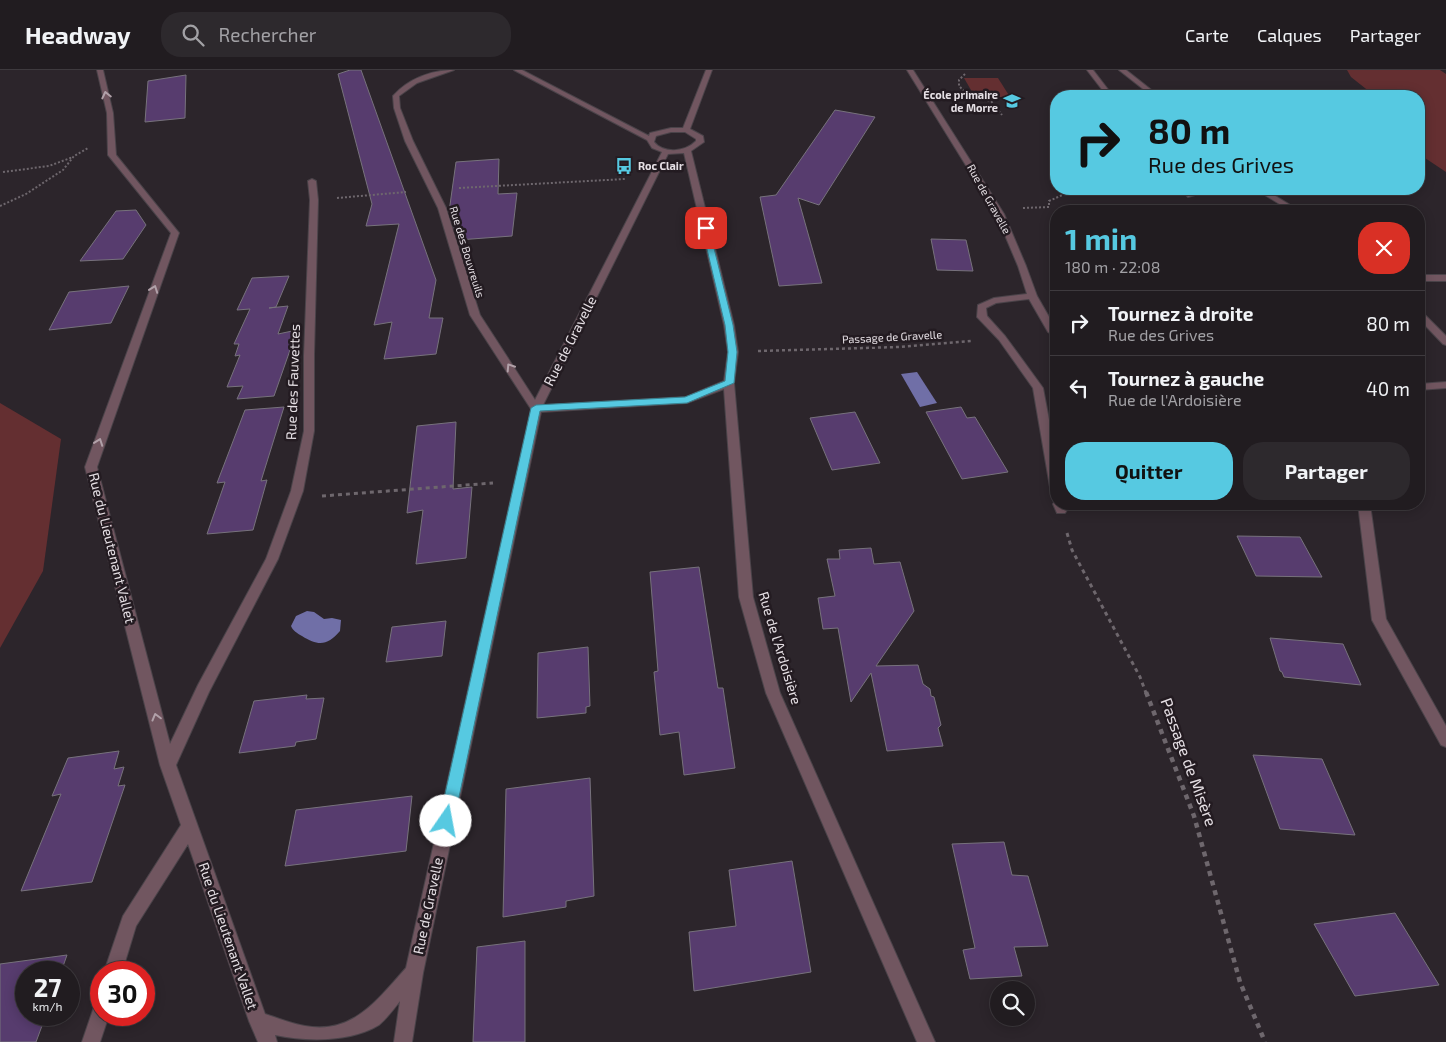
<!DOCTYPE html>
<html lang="fr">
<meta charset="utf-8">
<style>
body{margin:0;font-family:"Exo 2",sans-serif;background:#2d292d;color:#f1f3f6;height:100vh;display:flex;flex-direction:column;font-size:19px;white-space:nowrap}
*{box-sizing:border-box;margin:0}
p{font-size:16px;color:#a2a1a5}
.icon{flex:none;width:28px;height:28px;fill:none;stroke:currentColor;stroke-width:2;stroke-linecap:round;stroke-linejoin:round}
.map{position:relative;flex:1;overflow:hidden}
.panel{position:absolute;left:1050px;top:135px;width:375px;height:305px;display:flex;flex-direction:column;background:#211c20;border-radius:20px;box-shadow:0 2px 12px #0003,0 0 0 1px #3e3a3e}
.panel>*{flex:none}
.guide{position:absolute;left:1050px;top:20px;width:375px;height:105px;border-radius:20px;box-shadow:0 2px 12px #0003,0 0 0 1px #3e3a3e;background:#56c9e1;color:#111;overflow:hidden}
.controls{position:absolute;left:990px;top:911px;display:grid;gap:10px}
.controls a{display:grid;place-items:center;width:45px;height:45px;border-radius:50%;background:#211c20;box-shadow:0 2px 12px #0003,0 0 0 1px #3e3a3e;font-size:25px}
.speed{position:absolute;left:15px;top:891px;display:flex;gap:10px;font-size:25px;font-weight:700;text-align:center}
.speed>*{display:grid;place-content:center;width:65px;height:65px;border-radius:50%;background:#211c20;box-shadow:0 2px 12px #0003,0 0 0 1px #3e3a3e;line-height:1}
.speed small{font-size:12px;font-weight:400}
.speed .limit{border:8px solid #d22;background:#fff;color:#111}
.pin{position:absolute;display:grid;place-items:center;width:42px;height:42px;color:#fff;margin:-21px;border-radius:10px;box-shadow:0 2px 8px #0006}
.me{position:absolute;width:55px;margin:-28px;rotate:12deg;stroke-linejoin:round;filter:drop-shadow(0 0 4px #0008)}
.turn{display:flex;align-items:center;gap:18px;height:105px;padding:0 15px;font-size:22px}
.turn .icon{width:65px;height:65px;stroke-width:2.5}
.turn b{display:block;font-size:35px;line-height:42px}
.round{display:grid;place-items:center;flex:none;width:52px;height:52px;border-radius:20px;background:#2d292d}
.overview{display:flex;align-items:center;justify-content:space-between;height:85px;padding:0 15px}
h1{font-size:30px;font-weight:700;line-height:38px;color:#56c9e1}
.primary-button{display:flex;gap:10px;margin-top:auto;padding:10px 15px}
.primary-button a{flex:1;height:58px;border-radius:20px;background:#56c9e1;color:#111;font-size:20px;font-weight:700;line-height:58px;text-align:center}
.primary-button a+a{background:#2d292d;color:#f1f3f6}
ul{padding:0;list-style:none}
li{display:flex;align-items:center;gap:15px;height:65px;padding:0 15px;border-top:1px solid #3e3a3e}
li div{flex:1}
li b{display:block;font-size:19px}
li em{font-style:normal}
header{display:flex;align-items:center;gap:30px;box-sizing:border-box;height:70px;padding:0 25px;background:#211c20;border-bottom:1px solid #3e3a3e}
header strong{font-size:24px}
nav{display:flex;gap:28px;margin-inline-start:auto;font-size:18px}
.search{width:350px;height:45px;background:#2d292d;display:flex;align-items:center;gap:12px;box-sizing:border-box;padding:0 18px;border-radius:20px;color:#a2a1a5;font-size:19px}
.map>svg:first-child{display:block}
.green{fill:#642f31}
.water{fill:#706fa7}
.building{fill:#573c6e;stroke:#77727c}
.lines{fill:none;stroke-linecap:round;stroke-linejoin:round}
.service-casing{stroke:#4a4349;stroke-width:2}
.minor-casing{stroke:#4a4349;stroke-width:2}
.path-far3{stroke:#6e676d;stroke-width:2;stroke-dasharray:2 2;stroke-linecap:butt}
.path-far2{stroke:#6e676d;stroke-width:2.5;stroke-dasharray:3 3;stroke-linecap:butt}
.path-far1{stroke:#6e676d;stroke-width:3;stroke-dasharray:4 4;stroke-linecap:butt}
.path{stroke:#6e676d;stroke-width:4.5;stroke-dasharray:5 5;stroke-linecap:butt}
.service{fill:#715660;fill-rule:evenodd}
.minor{fill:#715660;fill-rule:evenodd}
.oneway{stroke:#b1a1a9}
.route{fill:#56c9e1;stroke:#388392}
.labels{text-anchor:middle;stroke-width:5;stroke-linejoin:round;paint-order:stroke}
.far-poi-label{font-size:11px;font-weight:bold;fill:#e5dfe4;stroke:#231b21;text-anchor:end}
.far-street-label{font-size:11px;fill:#e5dfe4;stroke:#231b21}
.street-label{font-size:14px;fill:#e5dfe4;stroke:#231b21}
.near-street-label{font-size:16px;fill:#e5dfe4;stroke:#231b21}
</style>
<header>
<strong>Headway</strong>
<div class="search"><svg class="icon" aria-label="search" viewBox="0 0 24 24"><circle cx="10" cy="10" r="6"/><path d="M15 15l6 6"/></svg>Rechercher</div>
<nav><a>Carte</a><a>Calques</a><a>Partager</a></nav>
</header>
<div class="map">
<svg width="1446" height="972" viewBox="0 0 1446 972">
<rect width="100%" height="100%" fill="#2c252b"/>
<g class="green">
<path d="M1347,0H1440L1446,4V102L1419,84V26H1375L1351,7Z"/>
<path d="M964,8H998L1010,27H975Z"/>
<path d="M0,333L61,369L43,501L0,578Z"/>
</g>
<g class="water">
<path d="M917,302L937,333L920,337L901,304Z"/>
<path d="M307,541L314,542L324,549L332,548L341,550L340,561C328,575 319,577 302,566C297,563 293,561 291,556L296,546Z"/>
</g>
<g class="building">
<path d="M350,0H361L436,210L429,248H443L436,284L384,289L392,252L374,255L399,154L366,156L372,134L338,4Z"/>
<path d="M186,5L185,48L145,52L148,11Z"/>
<path d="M835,40L875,47L819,135L798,128L822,213L779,216L760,127L776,125Z"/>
<path d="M499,89L498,124L517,123L512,166L458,170L449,142L456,92Z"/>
<path d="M136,140L146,155L123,189L80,191L116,141Z"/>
<path d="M931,169L966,170L973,201L937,200Z"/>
<path d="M289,206L276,237L269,238L288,236L278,264L297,260L274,326L237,329L243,316L227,317L240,285L235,286L239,274H234L250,239L237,240L252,208Z"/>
<path d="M129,216L111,253L49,260L69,222Z"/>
<path d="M284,337L261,411L267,410L253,460L207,464L225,412L217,413L245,340Z"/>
<path d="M961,337L967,348L975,347L1008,402L962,409L926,342Z"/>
<path d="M855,342L880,393L832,400L810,348Z"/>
<path d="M456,352L453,419L472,417L466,488L416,494L423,440L407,443L417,356Z"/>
<path d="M1237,466L1300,467L1322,507L1256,506Z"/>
<path d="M871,478L874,494L900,492L914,541L876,596L918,595L923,614L930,619L931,626L934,627L941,655L938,658L943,676L887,681L871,603L851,632L838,558L823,559L818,528L835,526L827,489H840L839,480Z"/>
<path d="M699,497L718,618H723L735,698L684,705L679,662L660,665L654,602L658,601L650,502Z"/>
<path d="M446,551L442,586L386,592L392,557Z"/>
<path d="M1270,568L1343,574L1361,615L1284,607L1282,602L1280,601Z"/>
<path d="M588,577L590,636L586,637V643L537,648L538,583Z"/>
<path d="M307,625L306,629L324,628L316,669L296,672L295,676L239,683L254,631Z"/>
<path d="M119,681L114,699L124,697L118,716L125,715L92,812L21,821L61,724L52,726L68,688Z"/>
<path d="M1253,685L1322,689L1355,765L1280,759Z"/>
<path d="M590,708L594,826L566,831V837L503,847L506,719Z"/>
<path d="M412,726L406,781L285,796L296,740Z"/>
<path d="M1004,772L1012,805L1028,806L1048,876L1014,877L1022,906L970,909L963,880L975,878L952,774Z"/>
<path d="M792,791L811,902L694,921L689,862L736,856L729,800Z"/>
<path d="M1395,843L1439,915L1355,926L1314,854Z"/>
<path d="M525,871V972H473L477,877Z"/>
<path d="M67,885L61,902H26V945H46L36,972H0V894Z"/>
</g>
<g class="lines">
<g class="service-casing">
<g id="service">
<path d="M1087,0H1093L1113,26H1107Z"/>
<path d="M1181,119H1189L1195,125L1188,127Z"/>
</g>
</g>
<g class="minor-casing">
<g id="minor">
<path d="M97,0H103L113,43L116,85L179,163L97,397L170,674L198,615L266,489L291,421L304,361V285L310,130L308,111L312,109L316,111L318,130L314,285V361L303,421L278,489L209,622L176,695L265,944C278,948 292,954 305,956C353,965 378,929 406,898L531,339L470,245L438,138L405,71L394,38L393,26C408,9 431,0 454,0L417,13L399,26L400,38L413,71L446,138L480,245L535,330L662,82L652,78L647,70L514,0H522L649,66L650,63L671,58H683L706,0H712L690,59L703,66L704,72L691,81L734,255L738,282L734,313L753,527L780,623L935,972H917L766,623L739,527L724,319L687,333L541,342L423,903L412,972H394L400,931C394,939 387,948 379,955C352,972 307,972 275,965L277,972H258L249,951L188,774L136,856L122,902H104L123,846L181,755L160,695L85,397L171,163L108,85L107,43ZM671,62H685L696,69V71C685,82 664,84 654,72L656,66ZM684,83L724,255L728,282L724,311L686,327L543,335L668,84Z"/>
<path d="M907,0H913L1004,144L1026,196L1037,226L1056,259V267L1048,262L1029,229L996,233L986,238L987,246L1005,266L1043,318L1056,387V421L1050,417L1033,318L999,270L977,247L978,235L994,228L1027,224L1018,196L996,144Z"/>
<path d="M1119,0H1126L1159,26H1152Z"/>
<path d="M1255,119H1264L1300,141H1291Z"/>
<rect x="1419" y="205" width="27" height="6"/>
<path d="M1419,241L1422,242L1446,266V275L1443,274L1419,249Z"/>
<path d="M1446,312V318L1419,320V314Z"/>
<path d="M1055,431L1056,434H1065L1067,440L1065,443H1057L1053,434Z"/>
<path d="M1358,434H1370L1386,549L1446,656V677L1441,675L1372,550Z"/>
<path d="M101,931V945H109L100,972H82L95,934Z"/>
</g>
</g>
<g class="path-far3">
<path d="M965,4L959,10V16L971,28L991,31L1002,45"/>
<path d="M3,102L49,96L73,87"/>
<path d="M459,118L625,109"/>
<path d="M337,128L406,122"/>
<path d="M0,136L26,124L63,100L74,86L88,78"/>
<path d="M1023,138L1049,137V131L1069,122"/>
</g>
<path class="path-far2" d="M758,281L900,277L971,271"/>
<g class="path-far1">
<path d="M322,426L493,413"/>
<path d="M1067,463L1072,480L1140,607L1146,623"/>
</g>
<path class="path" d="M1146,622L1194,746L1240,912L1265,972"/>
<use href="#service" class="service"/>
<use href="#minor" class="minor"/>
</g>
<defs><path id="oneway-chevron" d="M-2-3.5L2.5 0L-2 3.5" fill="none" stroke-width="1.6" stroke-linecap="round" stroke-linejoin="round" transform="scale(1.25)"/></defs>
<g class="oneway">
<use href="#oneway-chevron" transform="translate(106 25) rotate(-103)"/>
<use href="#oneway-chevron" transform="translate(154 219) rotate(-70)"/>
<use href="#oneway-chevron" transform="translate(510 297) rotate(-123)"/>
<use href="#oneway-chevron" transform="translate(99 372) rotate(-70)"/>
<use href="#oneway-chevron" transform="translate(156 647) rotate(-105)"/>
</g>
<path class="route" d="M706,155L709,158L733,255L737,282L734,313L687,333L540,341L454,751L451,756L446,758L441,756L439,751L531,338L536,335L685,327L725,311L728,282L725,255L702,158Z"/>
<defs>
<g id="school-bare" transform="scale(1.35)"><path d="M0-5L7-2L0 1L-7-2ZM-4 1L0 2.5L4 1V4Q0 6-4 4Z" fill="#56c9e1" stroke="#231b21" stroke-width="2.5" paint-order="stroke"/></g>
<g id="bus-bare" transform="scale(1.35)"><path d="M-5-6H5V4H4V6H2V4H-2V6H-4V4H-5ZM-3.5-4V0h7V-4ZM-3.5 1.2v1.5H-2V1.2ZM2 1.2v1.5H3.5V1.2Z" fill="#56c9e1" stroke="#231b21" stroke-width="2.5" paint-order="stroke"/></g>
</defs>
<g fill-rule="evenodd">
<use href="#school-bare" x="1012" y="31"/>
<use href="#bus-bare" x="624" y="96"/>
</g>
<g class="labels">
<g class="far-poi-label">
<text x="998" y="29">École primaire<tspan x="998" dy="13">de Morre</tspan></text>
<text x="638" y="100" text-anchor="start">Roc Clair</text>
</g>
<g class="far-street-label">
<text transform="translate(989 129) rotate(61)" y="4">Rue de Gravelle</text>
<text transform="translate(467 182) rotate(73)" y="4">Rue des Bouvreuils</text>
<text transform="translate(892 267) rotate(-3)" y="4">Passage de Gravelle</text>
</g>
<g class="street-label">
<text transform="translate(570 271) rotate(-63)" y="5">Rue de Gravelle</text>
<text transform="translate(293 312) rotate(-88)" y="5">Rue des Fauvettes</text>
<text transform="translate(112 478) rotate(76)" y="5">Rue du Lieutenant Vallet</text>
<text transform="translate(780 578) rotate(73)" y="5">Rue de l'Ardoisière</text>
<text transform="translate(428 836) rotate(-78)" y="5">Rue de Gravelle</text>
<text transform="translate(228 866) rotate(71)" y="5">Rue du Lieutenant Vallet</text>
</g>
<g class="near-street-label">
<text transform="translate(1189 692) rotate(70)" y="6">Passage de Misère</text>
</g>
</g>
</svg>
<div class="controls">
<a><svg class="icon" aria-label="search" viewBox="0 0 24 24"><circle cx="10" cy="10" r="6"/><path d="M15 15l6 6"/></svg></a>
</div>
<div class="speed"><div>27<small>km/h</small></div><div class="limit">30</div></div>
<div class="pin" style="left:706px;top:158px;background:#d93025"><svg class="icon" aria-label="arrive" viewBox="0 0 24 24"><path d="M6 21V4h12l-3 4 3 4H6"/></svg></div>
<svg class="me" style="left:446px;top:751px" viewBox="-20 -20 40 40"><circle r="19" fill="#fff"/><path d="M0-13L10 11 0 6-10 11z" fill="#56c9e1"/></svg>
<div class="guide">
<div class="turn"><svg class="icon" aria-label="right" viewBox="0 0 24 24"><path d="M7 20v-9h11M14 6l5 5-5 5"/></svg><div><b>80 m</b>Rue des Grives</div></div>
</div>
<section class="panel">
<div class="overview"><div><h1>1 min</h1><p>180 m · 22:08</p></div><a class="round" style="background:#d93025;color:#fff"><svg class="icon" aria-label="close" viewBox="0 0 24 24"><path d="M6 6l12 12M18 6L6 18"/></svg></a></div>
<ul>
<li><svg class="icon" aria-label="right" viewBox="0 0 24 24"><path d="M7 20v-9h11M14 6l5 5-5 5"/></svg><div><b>Tournez à droite</b><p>Rue des Grives</p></div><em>80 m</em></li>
<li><svg class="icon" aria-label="left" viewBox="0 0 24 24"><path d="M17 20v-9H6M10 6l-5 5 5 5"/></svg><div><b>Tournez à gauche</b><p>Rue de l'Ardoisière</p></div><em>40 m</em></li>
</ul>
<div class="primary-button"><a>Quitter</a><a>Partager</a></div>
</section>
</div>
